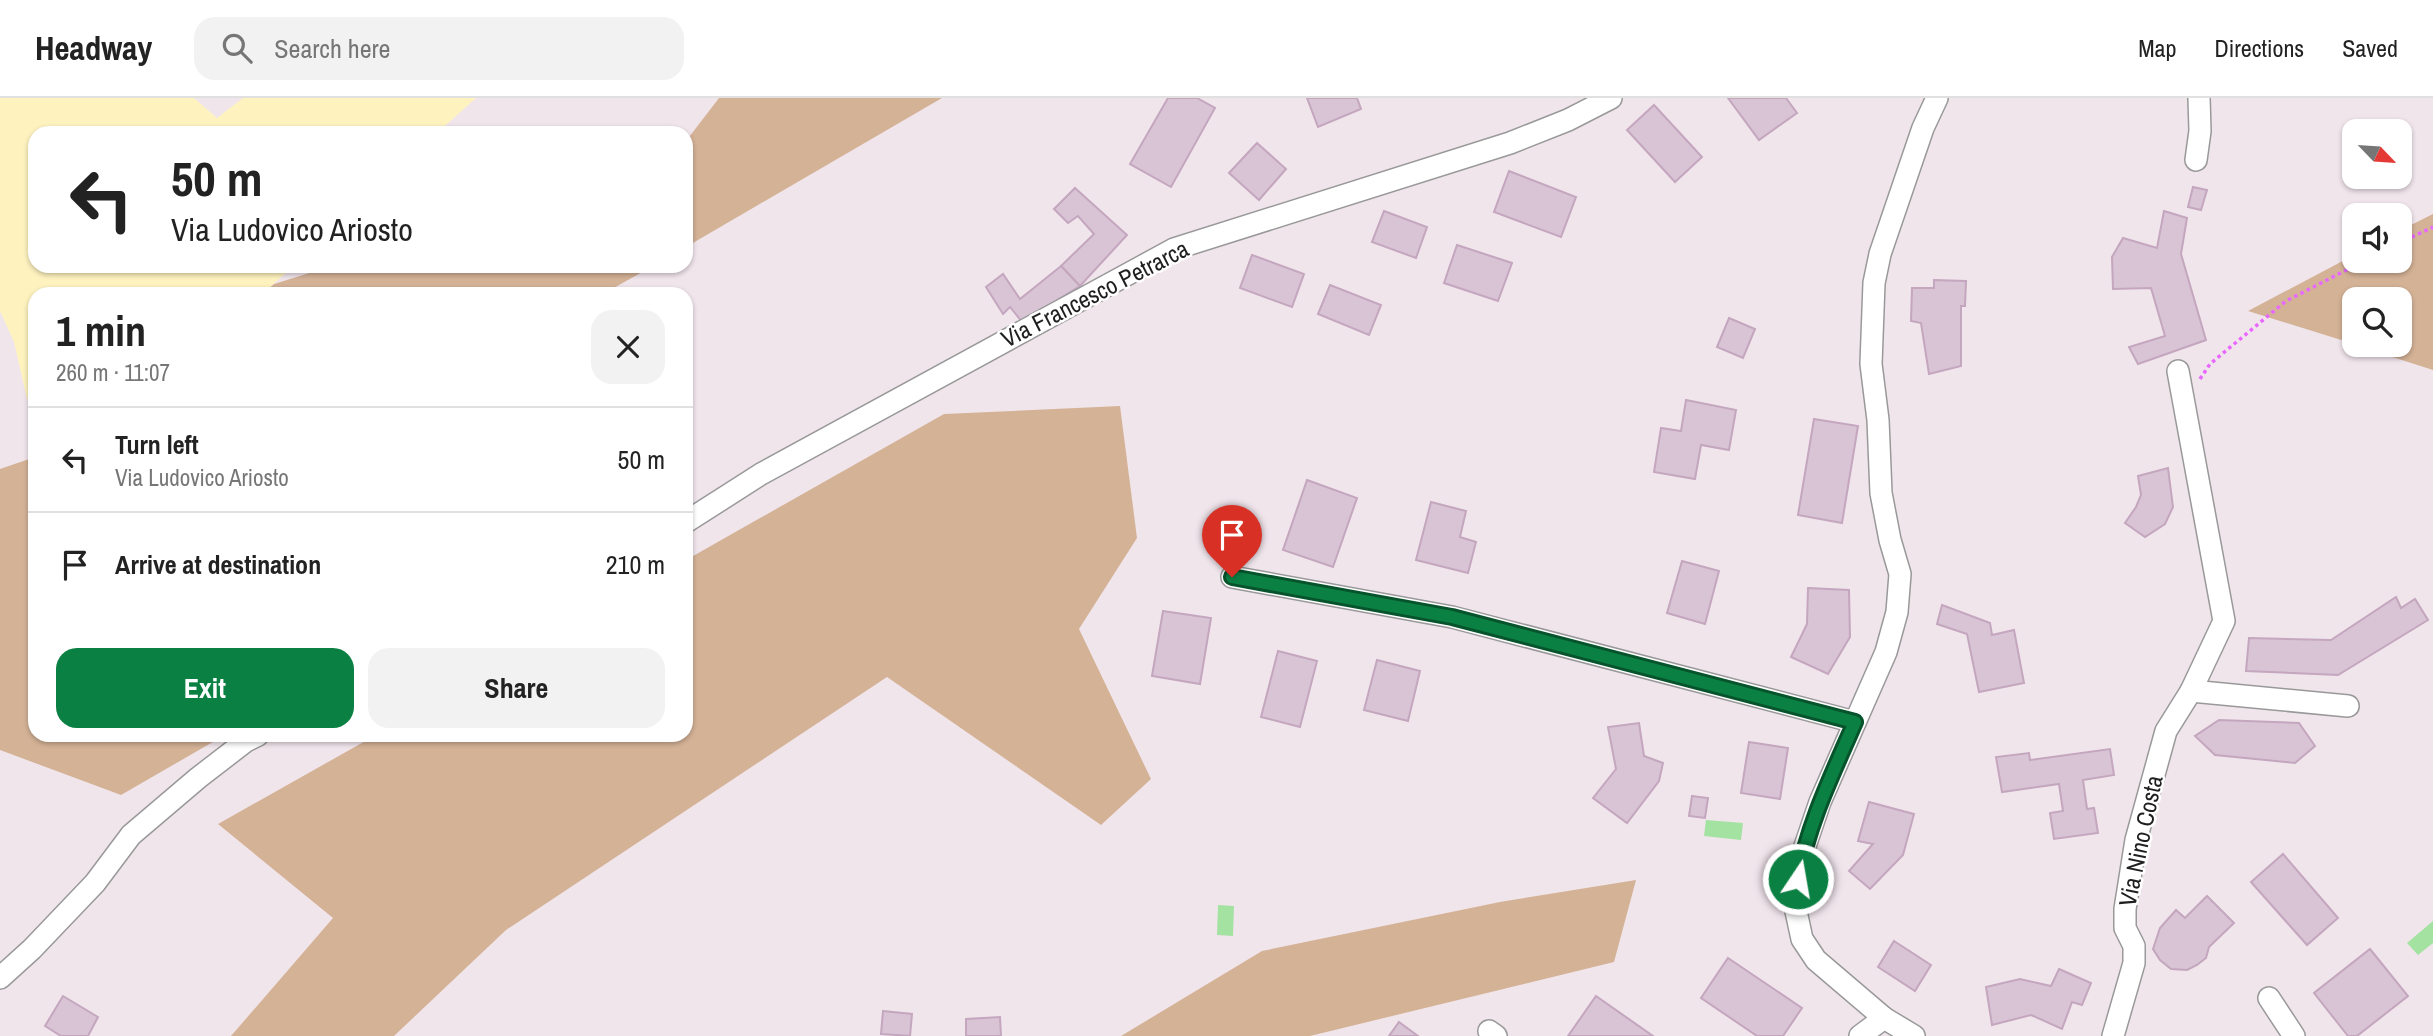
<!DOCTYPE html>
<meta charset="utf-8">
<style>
body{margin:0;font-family:"Archivo Narrow",sans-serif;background:#f2f2f2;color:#222;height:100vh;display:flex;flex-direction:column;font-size:26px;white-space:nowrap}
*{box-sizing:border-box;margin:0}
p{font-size:23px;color:#767676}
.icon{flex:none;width:38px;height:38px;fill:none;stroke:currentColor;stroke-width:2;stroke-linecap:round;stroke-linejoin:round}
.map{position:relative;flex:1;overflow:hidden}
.sheet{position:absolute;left:28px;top:189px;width:665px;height:455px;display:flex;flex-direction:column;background:#fff;border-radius:21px;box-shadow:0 2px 5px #0004}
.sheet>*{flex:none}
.top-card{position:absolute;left:28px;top:28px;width:665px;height:147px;border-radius:21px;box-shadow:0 2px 5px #0004;background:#fff;color:#222;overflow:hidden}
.needle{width:46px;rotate:115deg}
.fabs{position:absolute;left:2342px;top:21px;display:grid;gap:14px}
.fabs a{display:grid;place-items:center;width:70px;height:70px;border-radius:14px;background:#fff;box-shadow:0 2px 5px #0004;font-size:35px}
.pin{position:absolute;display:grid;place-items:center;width:60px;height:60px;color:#fff;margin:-72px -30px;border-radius:50% 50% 50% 0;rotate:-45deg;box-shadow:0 0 7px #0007}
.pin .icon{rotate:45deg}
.me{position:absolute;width:77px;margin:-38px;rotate:12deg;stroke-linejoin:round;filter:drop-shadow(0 0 5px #0008)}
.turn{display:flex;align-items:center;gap:24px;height:147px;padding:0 28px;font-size:32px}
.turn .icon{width:91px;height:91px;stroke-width:2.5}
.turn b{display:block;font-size:49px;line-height:60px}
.round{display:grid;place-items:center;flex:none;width:74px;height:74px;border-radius:21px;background:#f2f2f2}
.head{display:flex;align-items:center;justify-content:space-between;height:119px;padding:0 28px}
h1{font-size:42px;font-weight:700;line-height:52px}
.primary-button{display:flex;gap:14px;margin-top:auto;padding:14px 28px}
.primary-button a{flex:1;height:80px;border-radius:21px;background:#0b8043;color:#fff;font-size:28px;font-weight:700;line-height:80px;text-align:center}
.primary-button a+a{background:#f2f2f2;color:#222}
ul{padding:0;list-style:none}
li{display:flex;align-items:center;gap:21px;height:105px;padding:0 28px;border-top:2px solid #e0e0e0}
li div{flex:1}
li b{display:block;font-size:26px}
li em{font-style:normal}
header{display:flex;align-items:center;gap:42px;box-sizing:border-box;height:98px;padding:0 35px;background:#fff;border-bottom:2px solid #e0e0e0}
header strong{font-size:33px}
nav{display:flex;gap:38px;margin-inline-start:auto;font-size:24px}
.search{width:490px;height:63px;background:#f2f2f2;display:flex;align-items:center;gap:18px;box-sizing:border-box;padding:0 24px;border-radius:21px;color:#767676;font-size:26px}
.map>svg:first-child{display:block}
.forest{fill:#d4b296}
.park{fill:#fef3bf}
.water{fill:#a3e2a1}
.building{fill:#d8c4d5;stroke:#c4a6be;stroke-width:2}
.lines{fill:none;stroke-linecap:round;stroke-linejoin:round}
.minor-casing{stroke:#999;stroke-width:24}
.path{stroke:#e968ff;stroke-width:3.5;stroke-dasharray:3.5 3.5;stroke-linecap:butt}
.minor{stroke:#fff;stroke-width:21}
.route-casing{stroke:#07532c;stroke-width:18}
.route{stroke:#0b8043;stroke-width:12}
.labels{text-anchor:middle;stroke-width:5;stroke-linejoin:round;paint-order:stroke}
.street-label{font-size:24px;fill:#1f1f1f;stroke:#fff}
</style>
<header>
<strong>Headway</strong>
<div class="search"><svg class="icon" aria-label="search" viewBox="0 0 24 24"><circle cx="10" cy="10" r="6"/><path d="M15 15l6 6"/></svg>Search here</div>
<nav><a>Map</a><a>Directions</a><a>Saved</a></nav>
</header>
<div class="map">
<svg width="2433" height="938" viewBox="0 0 2433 938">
<rect width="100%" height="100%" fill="#f1e5ec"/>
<g class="forest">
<path d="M719,0H942L686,149V43Z"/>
<path d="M2433,116V272L2355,247H2399V201H2354V246L2248,213L2354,157V163H2399V133Z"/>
<path d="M332,168H653L603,196H262L274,186Z"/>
<path d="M1120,308L1137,440L1079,531L1151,681L1101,727L887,579L506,832L394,938H231L333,820L218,726L376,637H686V462L944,316Z"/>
<path d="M35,359V637H225L121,697L0,652V371Z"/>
<path d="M1636,782L1614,864L1310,938H1121L1262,853L1500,804Z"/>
</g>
<path class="park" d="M0,0H194L217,20L243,0H476L437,35H35V168H294L262,196H35V307L27,301L14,244L0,213Z"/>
<g class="water">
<path d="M1706,722L1743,725L1741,742L1704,738Z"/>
<path d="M1218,807L1234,808L1233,838L1217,837Z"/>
<path d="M2433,823V845L2418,857L2407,845Z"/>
</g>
<g class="building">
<path d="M1168,0H1197L1215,10L1171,89L1130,66Z"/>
<path d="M1307,0H1357L1361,11L1318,29Z"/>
<path d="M1728,0H1786L1797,15L1759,42Z"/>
<path d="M1654,7L1702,59L1675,84L1627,32Z"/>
<path d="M1257,45L1286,71L1259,102L1229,75Z"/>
<path d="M1509,73L1576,99L1561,139L1494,114Z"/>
<path d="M2193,89L2207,92L2201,112L2188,109Z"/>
<path d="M1075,90L1127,137L1080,188L1061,168L1094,136L1078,118L1068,125L1054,111Z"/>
<path d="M1384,113L1427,129L1416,160L1372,144Z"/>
<path d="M2164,113L2187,120L2181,156L2206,242L2138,266L2129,249L2165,238L2151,190L2113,191L2112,159L2123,140L2157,150Z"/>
<path d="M1457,147L1512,165L1498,203L1444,185Z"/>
<path d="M1252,157L1304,176L1292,209L1240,190Z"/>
<path d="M1061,168L1080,188L1022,224L1010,209L1003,216L986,189L1003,176L1020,201Z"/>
<path d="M1934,182L1966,183L1965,208H1961V268L1929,276L1921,225L1911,223L1912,190H1934Z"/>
<path d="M1330,187L1381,207L1369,237L1318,216Z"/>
<path d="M1729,220L1755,231L1743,260L1717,249Z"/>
<path d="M1686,302L1736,312L1729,352L1701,347L1695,381L1654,374L1661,330L1681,333Z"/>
<path d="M1814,321L1858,328L1842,425L1798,417Z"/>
<path d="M2168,370L2173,409L2165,426L2145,439L2125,425L2136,409L2141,397L2138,378Z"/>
<path d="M1307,382L1357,400L1333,469L1283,452Z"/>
<path d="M1431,404L1466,413L1460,439L1476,444L1468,475L1416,462Z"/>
<path d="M1682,463L1719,473L1705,526L1667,515Z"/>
<path d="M1808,490L1849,492L1850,539L1828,576L1791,559L1807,526Z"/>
<path d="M2396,499L2401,510L2415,501L2428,522L2338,577L2246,573L2249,540L2331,542Z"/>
<path d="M1942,507L1990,525L1992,537L2014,532L2024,585L1979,594L1967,536L1937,526Z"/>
<path d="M1163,513L1211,520L1200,586L1152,578Z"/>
<path d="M1278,553L1317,563L1300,629L1261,619Z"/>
<path d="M1377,562L1420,573L1408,623L1364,612Z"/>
<path d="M2219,622L2299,625L2315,648L2295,665L2215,657L2195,638Z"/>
<path d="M1639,625L1644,658L1663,665L1659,683L1627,725L1593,700L1616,671L1608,629Z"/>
<path d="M1749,644L1788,650L1780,701L1741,695Z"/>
<path d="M2110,651L2114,677L2083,682L2087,711L2094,710L2098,735L2054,741L2050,715L2063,713L2059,686L2002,694L1996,659L2029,655L2030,662Z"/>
<path d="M1692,698L1708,700L1705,720L1689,718Z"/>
<path d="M1869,704L1914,716L1903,757L1870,791L1849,773L1873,746L1858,743Z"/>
<path d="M2283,756L2338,820L2307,847L2251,784Z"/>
<path d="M2207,798L2234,825L2209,849L2206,860L2197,867L2187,872L2171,871L2160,862L2153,851L2160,830L2176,812L2185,820Z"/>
<path d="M1894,843L1931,867L1915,893L1878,869Z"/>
<path d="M2370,851L2408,898L2357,938H2348L2314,895Z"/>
<path d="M1728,860L1802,910L1783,938H1757L1701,900Z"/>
<path d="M2059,871L2091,885L2082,907L2072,904L2062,931L2031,917L1992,927L1986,889L2020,881L2051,888Z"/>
<path d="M63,898L98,919L88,938H61L45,928Z"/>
<path d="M1596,898L1653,938H1568Z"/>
<path d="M883,913L912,916L910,938L881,936Z"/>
<path d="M1000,919L1001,938H966V921Z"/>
<path d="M1399,924L1418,938H1389Z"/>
</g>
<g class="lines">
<g class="minor-casing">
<g id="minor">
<path d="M2196,62L2200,33L2199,0"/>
<path d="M686,424L761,376L1174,151L1510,45L1568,22L1611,0"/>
<path d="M1232,479L1452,519L1855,624"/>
<path d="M2191,593L2348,608"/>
<path d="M0,880L32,851L95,785L131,737L198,680L246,643L258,637"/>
<path d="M2269,900L2294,938"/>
<path d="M1489,933L1496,938"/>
<path d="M1860,938L1884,920"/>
<path d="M1914,938L1884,920L1816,862L1802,841L1794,804L1802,757L1820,704L1886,554L1897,514L1900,476L1890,442L1881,395L1878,322L1871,266L1874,185L1880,156L1923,30L1937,0"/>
<path d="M2113,938L2134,865V848L2125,830V811L2136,742L2166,633L2191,593L2224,523L2178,273"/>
</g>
</g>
<g class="path">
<path d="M2399,145L2433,129"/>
<path d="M2200,281L2210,266L2286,203L2364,163"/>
</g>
<use href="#minor" class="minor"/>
</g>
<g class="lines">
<g class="route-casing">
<path id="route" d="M1232,479L1452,519L1855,624C1833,675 1808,725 1798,781"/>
</g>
<use href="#route" class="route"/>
</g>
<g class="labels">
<g class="street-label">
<text transform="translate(1095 196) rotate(-27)" y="8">Via Francesco Petrarca</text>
<text transform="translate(2141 743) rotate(-78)" y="8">Via Nino Costa</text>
</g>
</g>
</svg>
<div class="fabs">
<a><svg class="needle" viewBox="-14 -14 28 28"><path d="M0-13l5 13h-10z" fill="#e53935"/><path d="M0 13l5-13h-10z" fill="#767676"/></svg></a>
<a><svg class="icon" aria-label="sound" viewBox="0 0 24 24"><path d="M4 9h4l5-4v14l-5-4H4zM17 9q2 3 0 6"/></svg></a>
<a><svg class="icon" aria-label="search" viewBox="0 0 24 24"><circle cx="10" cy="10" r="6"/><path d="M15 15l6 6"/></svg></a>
</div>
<div class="pin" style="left:1232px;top:479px;background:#d93025"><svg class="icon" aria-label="arrive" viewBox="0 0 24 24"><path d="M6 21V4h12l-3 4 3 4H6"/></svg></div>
<svg class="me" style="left:1798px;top:781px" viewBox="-20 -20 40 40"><circle r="17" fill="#0b8043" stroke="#fff" stroke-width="3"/><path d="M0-11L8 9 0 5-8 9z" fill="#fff"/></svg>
<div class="top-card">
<div class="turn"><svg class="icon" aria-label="left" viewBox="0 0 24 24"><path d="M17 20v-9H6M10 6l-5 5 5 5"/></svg><div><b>50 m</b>Via Ludovico Ariosto</div></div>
</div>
<section class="sheet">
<div class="head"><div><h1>1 min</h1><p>260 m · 11:07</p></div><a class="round"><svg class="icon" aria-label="close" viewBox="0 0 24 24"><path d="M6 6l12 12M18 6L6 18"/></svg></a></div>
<ul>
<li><svg class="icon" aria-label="left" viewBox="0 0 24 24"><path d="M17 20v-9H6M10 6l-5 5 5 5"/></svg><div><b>Turn left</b><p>Via Ludovico Ariosto</p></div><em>50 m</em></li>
<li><svg class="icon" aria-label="arrive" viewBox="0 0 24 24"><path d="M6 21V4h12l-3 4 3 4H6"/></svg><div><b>Arrive at destination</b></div><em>210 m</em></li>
</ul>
<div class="primary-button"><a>Exit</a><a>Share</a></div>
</section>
</div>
